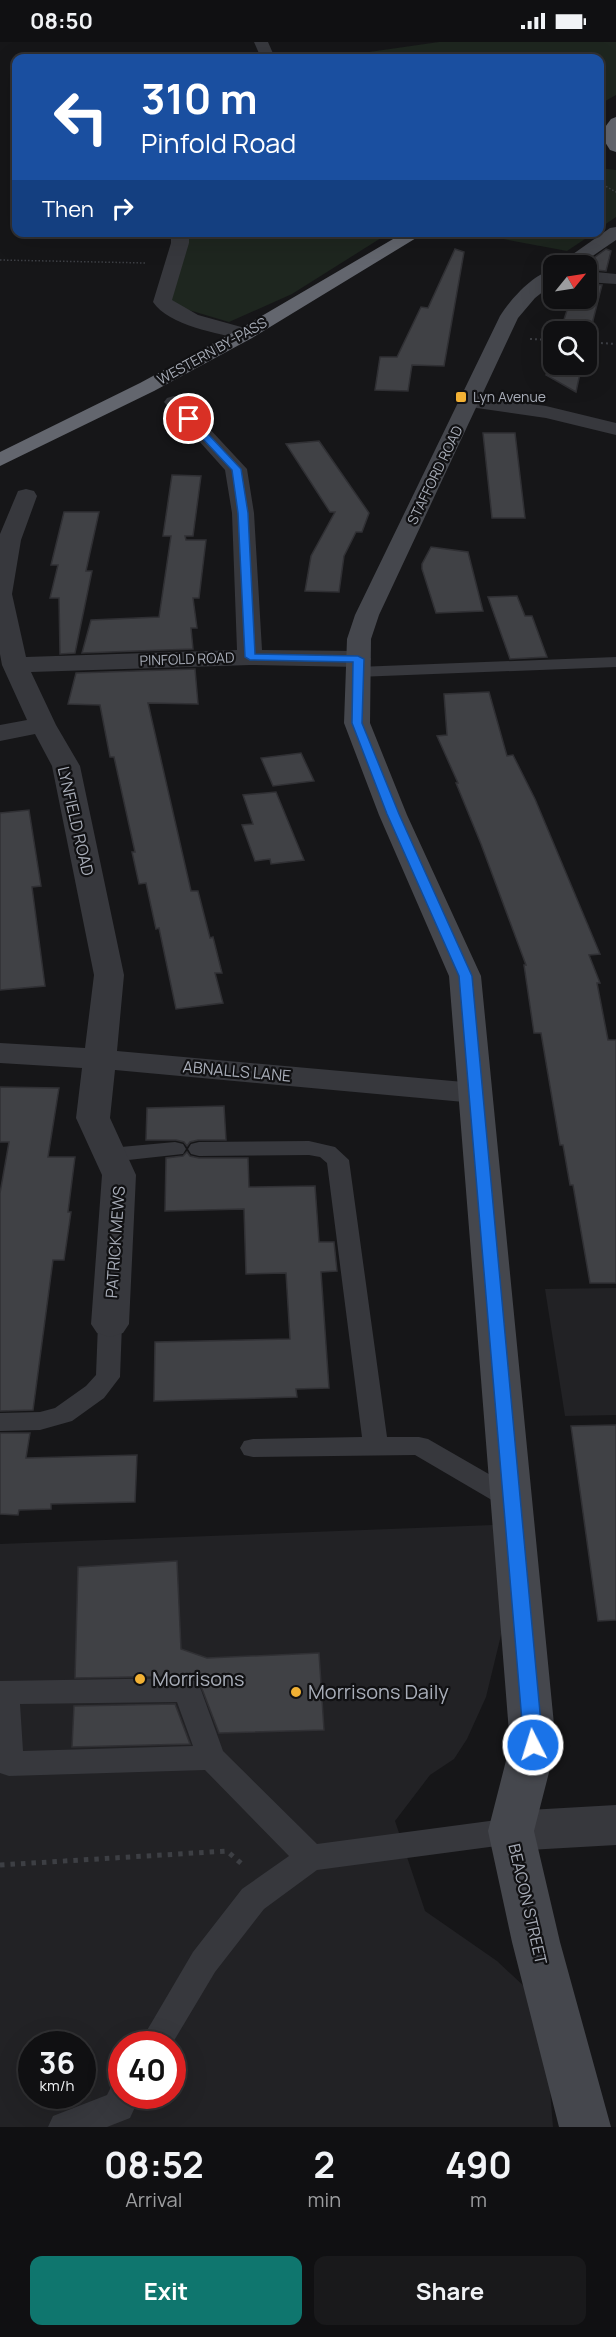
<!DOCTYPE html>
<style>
body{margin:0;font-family:Manrope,sans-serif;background:#19191b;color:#f1f3f6;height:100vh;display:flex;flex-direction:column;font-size:22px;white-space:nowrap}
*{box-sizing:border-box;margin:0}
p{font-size:20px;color:#9c9d9f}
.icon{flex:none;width:33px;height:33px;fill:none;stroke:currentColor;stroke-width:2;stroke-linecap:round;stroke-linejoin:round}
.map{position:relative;height:2085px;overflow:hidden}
.panel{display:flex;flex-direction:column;background:#101012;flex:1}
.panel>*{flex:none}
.guide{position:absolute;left:12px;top:12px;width:592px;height:183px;border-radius:12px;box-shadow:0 6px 24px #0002,0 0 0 2px #303032;background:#1a4fa0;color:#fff;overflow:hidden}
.needle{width:39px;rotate:60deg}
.tools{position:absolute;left:543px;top:213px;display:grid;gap:12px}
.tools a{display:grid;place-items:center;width:54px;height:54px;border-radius:12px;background:#101012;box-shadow:0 6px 24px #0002,0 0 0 2px #303032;font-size:30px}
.speed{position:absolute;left:18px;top:1989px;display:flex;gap:12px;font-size:30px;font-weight:700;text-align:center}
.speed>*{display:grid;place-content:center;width:78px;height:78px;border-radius:50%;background:#101012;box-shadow:0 6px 24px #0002,0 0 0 2px #303032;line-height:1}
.speed small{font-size:15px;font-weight:400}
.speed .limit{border:9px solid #d22;background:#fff;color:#111}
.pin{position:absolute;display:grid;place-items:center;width:51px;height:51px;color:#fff;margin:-26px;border:3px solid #fff;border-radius:50%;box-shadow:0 2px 6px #0007}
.me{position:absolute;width:66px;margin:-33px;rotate:355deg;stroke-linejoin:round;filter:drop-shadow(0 0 4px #0008)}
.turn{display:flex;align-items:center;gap:21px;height:126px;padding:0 30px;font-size:27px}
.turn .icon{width:78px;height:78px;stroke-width:2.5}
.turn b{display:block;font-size:42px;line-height:51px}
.then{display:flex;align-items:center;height:57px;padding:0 30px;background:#0003;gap:12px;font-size:22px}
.eta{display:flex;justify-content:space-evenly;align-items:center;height:102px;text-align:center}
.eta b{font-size:36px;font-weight:700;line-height:42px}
.action{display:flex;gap:12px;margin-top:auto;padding:12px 30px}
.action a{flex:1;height:69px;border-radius:12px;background:#0f766e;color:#fff;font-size:24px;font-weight:700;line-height:69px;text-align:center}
.action a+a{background:#19191b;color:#f1f3f6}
.status{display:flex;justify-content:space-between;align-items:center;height:42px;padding:0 30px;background:#101012;direction:ltr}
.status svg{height:16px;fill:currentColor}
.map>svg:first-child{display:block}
.built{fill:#222225;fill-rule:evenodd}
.green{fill:#1e261f}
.building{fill:#404145;stroke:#303034;stroke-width:1.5}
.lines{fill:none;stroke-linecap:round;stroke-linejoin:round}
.path-far2{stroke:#3d3f44;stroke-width:1.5;stroke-dasharray:1.5 2;stroke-linecap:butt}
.path-far1{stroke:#3d3f44;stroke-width:2;stroke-dasharray:2 3;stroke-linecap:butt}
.path{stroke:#3d3f44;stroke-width:5;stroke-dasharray:4.5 6;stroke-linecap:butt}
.lane{fill:#37383d;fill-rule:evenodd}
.street{fill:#37383d;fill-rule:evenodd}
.secondary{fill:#45474d;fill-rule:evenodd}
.highway{fill:#63666e;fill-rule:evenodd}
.route{fill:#1a73e8;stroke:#114b97;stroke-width:1.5}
.poi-dot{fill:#f2b134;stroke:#111113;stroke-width:2}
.labels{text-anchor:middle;stroke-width:4.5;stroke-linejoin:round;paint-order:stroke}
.far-street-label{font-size:14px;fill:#a8adb8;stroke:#111113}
.far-poi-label{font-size:14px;fill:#a8adb8;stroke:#111113;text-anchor:start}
.street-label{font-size:16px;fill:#a8adb8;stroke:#111113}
.near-poi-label{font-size:20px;fill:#a8adb8;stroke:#111113;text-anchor:start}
</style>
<div class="status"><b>08:50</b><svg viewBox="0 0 49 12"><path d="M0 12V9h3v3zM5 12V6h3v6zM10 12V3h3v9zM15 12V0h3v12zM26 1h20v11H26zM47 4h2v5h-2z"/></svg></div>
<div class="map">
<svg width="616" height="2085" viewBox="0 0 616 2085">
<rect width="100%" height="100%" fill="#161618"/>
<g class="built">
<path d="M616,1246V1373L565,1374L545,1247Z"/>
<path d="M493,1483L502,1589L486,1655L467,1697L454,1717L430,1733L395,1779L425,1869L497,1919L543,1962L553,2085H0V1502ZM32,2002H82V2054H32ZM122,2002H172V2054H122Z"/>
</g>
<g class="green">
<path d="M439,0H616V53L600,62V16H327Z"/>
<path d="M600,126L616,128V175L600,186Z"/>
<path d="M174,191H389L292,252L229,280L162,260Z"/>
<path d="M471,191L594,190V191L567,209Z"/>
</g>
<g class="building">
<path d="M455,207L464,210L444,324L412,323L408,349L375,348L380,315H397L421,265L428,266Z"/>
<path d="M606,207L611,209L606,229L586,227V224H583Z"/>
<path d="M586,242L602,243L586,306V290H560L571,256H586Z"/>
<path d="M554,310V322H582L576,350L546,333Z"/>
<path d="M483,391H515L525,476H492Z"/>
<path d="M319,399L369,471L362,490H356L344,514L339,550L305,549L311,514L335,470H330L286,402Z"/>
<path d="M172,433L201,434L193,494H185L186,498H206L199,556H193L197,586H191L193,607L82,611L91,578L159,575L171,494H163Z"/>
<path d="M64,470H99L86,529H92L75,611L60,612L59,556H50L58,523H51Z"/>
<path d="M431,505L468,510L483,569L436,571L422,527V522Z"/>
<path d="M517,554L525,574H532L547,615L510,617L488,555Z"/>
<path d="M195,627L198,662L148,661L191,849H198L210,896L213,895L222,931H215L223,961L176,967L159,886L156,887L146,841L139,842L132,810H135L114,715H110L100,663L68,662L76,631Z"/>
<path d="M489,650L507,714L513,713L535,757L600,912L589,913L600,941H597L608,998H616V1241H590L573,1143H570L563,1103H560L541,991H534L524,923H526L481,802L456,741H458L437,694L447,693L444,652Z"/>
<path d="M301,711L314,739L273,744L261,716Z"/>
<path d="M276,750L304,818L271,822L270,817L255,819L242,783L253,782L243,753Z"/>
<path d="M29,768L41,844L32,845L45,944L0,948V771Z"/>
<path d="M0,1045L59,1046L48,1115H75L68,1170H71L64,1218H53L33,1368L0,1369V1151L9,1100H0Z"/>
<path d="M224,1064L226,1098H198L190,1100L187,1104L184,1100L176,1098H146L147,1066Z"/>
<path d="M187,1110L190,1114L199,1116H248L249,1145L315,1144L319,1200H334L337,1229L321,1230L329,1346L296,1347L297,1355L154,1359L155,1300L290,1297L286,1231L246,1232L244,1167L165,1169L166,1116L183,1114Z"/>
<path d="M616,1383V1578L598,1579L571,1384Z"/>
<path d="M0,1391H30L26,1416L137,1413L135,1460L51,1462V1467L19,1468L18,1473L0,1472Z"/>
<path d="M177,1519L181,1607L207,1616L319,1611L324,1688L219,1691L199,1639L188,1634L75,1636L78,1525Z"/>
<path d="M175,1662L190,1702L72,1705L74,1664Z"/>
</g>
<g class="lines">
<g class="path-far2">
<path d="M600,141L616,150"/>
<path d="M0,218L146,221"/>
</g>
<g class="path-far1">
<path d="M530,297L554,298"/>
<path d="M586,300L616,302"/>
</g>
<path class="path" d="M0,1823L227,1809L243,1823"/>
<g class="lane">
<path d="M616,615V625L357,635L349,630L357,625Z"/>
<path d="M309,1099L335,1105L349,1118L387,1395H419L428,1397L520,1450L524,1457L520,1464L511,1467L502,1464L415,1413L253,1415L244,1413L240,1406L244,1399L253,1397L362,1395L327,1121L320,1115L309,1113L199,1114L191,1112L188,1107L191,1102L199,1100Z"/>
<path d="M175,1100L183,1102L186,1107L183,1112L110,1120L102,1118L99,1113L102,1108L110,1106Z"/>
<path d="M110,1274L118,1276L122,1282L120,1335L104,1356L72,1379L40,1388L0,1389V1371L40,1370L55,1366L86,1344L96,1333L98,1282L102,1276Z"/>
<path d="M187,1636L197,1640L201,1648L223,1709L317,1802L511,1776L521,1780L526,1789L521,1798L511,1802L317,1828L264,1867L215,1930L172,2002H139L193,1910L242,1847L289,1814L205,1728L9,1734L0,1731V1639ZM177,1660L193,1704L23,1709L20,1662Z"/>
<path d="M122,2039V2054H140L130,2076L107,2085H48L53,2074L107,2053L112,2043Z"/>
</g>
<g class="street">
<path d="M254,0H268L275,16H261Z"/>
<path d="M171,190H189V201L172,258L198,273L252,288L255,292L252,296L245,298C218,291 169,284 153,260L171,201Z"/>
<path d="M586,229L616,232V242L586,240Z"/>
<path d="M174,354L181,356L247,427L254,471L262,608L358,609L367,612L371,617L367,622L358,625L250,623L31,630L56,683L80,724L124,933L117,1009L475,1041L487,1044L492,1051L487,1058L475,1061L115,1028L110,1076L136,1133L129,1282L123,1291L110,1295L97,1291L91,1282L102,1133L76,1076L82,1026L0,1021V1001L85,1006L94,933L52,724L35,692L0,699V683L27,678L2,623L0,612V492L18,449L26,447L34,449L37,454L21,498L12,552L26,615L237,608L232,471L225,428L164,360L167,356Z"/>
<path d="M470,354L546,364L616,381V393L546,376L463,364L460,360L463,356Z"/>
<path d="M616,1763V1803L511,1809L495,1803L488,1789L495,1775L511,1769Z"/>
</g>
<g class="secondary">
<path d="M616,185V198L578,224H556L610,186Z"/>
<path d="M554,227V241L535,256L518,276L379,573L371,597L370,681L407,773L481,934L556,1703L534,1789L560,1900L611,2085H559L512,1900L488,1789L510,1703L449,934L379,773L344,681L347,597L355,573L500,274C511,257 533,232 554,227Z"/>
</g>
<g class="highway">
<path d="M616,75V110L610,108L600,92L611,77Z"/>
<path d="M405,190H426L252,296L154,349L0,424V410L140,341L238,288Z"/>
</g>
</g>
<path class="route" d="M186,375H192L241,427L248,471L255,612L358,614L364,617L362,681L399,772L472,934L543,1703L540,1708L533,1711L527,1708L524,1703L459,934L387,772L352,681L353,620L250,618L245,615L238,471L232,428L186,379Z"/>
<g class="poi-dot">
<rect x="455" y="349" width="12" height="12" rx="3"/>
<circle cx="140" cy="1637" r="6"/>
<circle cx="296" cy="1650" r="6"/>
</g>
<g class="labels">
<g class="far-street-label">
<text transform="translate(212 309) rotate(-29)" y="5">WESTERN BY-PASS</text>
<text transform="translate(435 433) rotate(-64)" y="5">STAFFORD ROAD</text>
<text transform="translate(187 617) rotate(-2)" y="5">PINFOLD ROAD</text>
</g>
<g class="far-poi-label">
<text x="473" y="360">Lyn Avenue</text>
</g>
<g class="street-label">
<text transform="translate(76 779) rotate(77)" y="6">LYNFIELD ROAD</text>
<text transform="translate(237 1029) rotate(5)" y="6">ABNALLS LANE</text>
<text transform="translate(115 1200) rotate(-86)" y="6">PATRICK MEWS</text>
<text transform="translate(528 1862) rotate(77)" y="6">BEACON STREET</text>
</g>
<g class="near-poi-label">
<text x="152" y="1644">Morrisons</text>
<text x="308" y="1657">Morrisons Daily</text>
</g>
</g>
</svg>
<div class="tools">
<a><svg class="needle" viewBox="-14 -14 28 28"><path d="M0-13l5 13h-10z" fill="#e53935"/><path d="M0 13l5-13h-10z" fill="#9c9d9f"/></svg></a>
<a><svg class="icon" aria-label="search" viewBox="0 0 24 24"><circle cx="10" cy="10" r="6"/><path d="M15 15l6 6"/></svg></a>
</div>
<div class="speed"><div>36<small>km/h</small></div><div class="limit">40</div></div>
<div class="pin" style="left:189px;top:377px;background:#d93025"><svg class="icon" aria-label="arrive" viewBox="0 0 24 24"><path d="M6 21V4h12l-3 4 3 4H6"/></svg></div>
<svg class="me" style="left:533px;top:1703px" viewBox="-20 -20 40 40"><circle r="17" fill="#1a73e8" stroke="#fff" stroke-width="3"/><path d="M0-11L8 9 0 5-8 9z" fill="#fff"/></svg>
<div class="guide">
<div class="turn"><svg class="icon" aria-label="left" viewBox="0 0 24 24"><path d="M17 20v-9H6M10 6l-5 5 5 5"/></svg><div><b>310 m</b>Pinfold Road</div></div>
<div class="then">Then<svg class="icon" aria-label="right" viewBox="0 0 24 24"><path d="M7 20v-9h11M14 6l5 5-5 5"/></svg></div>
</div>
</div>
<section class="panel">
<div class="eta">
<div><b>08:52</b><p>Arrival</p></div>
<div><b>2</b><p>min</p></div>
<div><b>490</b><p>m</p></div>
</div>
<div class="action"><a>Exit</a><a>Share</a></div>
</section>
